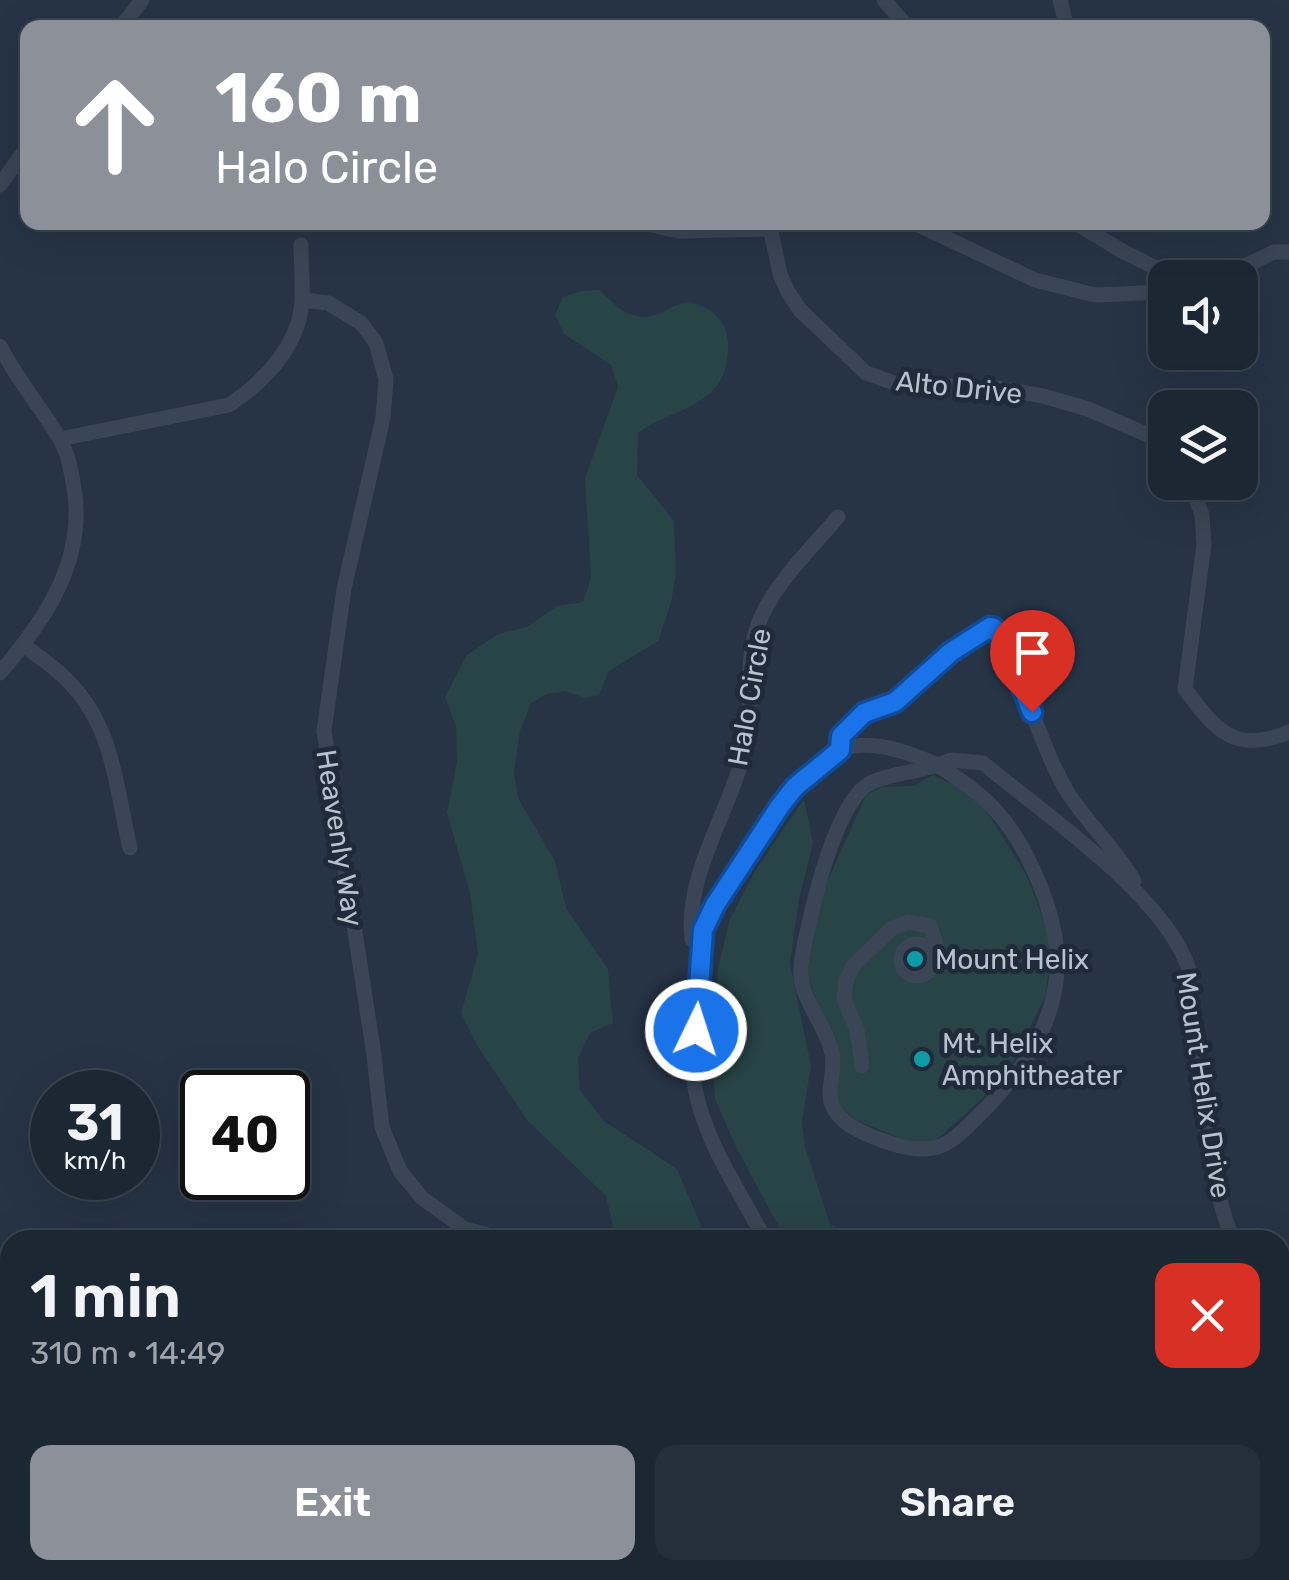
<!DOCTYPE html>
<meta charset="utf-8">
<style>
body{margin:0;font-family:Rubik,sans-serif;background:#252f3c;color:#f1f3f6;height:100vh;display:flex;flex-direction:column;font-size:38px;white-space:nowrap}
*{box-sizing:border-box;margin:0}
p{font-size:32px;color:#a0a5ac}
.icon{flex:none;width:55px;height:55px;fill:none;stroke:currentColor;stroke-width:2;stroke-linecap:round;stroke-linejoin:round}
.map{position:relative;flex:1;overflow:hidden}
.drawer{position:absolute;left:0px;top:1230px;width:1290px;height:350px;display:flex;flex-direction:column;background:#1c2734;border-radius:30px 30px 0 0;box-shadow:0 10px 40px #0002,0 0 0 2px #3a444f}
.drawer>*{flex:none}
.banner{position:absolute;left:20px;top:20px;width:1250px;height:210px;border-radius:20px;box-shadow:0 10px 40px #0002,0 0 0 2px #3a444f;background:#8c9099;color:#fff;overflow:hidden}
.tools{position:absolute;left:1148px;top:260px;display:grid;gap:20px}
.tools a{display:grid;place-items:center;width:110px;height:110px;border-radius:20px;background:#1c2734;box-shadow:0 10px 40px #0002,0 0 0 2px #3a444f;font-size:50px}
.speed{position:absolute;left:30px;top:1070px;display:flex;gap:20px;font-size:50px;font-weight:700;text-align:center}
.speed>*{display:grid;place-content:center;width:130px;height:130px;border-radius:50%;background:#1c2734;box-shadow:0 10px 40px #0002,0 0 0 2px #3a444f;line-height:1}
.speed small{font-size:25px;font-weight:400}
.speed .limit{border:5px solid #111;border-radius:15px;background:#fff;color:#111}
.pin{position:absolute;display:grid;place-items:center;width:85px;height:85px;color:#fff;margin:-102px -42px;border-radius:50% 50% 50% 0;rotate:-45deg;box-shadow:0 0 10px #0007}
.pin .icon{rotate:45deg}
.me{position:absolute;width:110px;margin:-55px;rotate:4deg;stroke-linejoin:round;filter:drop-shadow(0 0 8px #0008)}
.turn{display:flex;align-items:center;gap:35px;height:210px;padding:0 30px;font-size:45px}
.turn .icon{width:130px;height:130px;stroke-width:2.5}
.turn b{display:block;font-size:70px;line-height:85px}
.round{display:grid;place-items:center;flex:none;width:105px;height:105px;border-radius:20px;background:#252f3c}
.headline{display:flex;align-items:center;justify-content:space-between;height:170px;padding:0 30px}
h1{font-size:60px;font-weight:600;line-height:75px}
.primary-button{display:flex;gap:20px;margin-top:auto;padding:20px 30px}
.primary-button a{flex:1;height:115px;border-radius:20px;background:#8c9099;color:#fff;font-size:40px;font-weight:600;line-height:115px;text-align:center}
.primary-button a+a{background:#252f3c;color:#f1f3f6}
.map>svg:first-child{display:block}
.green{fill:#284447}
.lines{fill:none;stroke-linecap:round;stroke-linejoin:round}
.minor{stroke:#3a4655;stroke-width:15}
.route-casing{stroke:#114b97;stroke-width:25}
.route{stroke:#1a73e8;stroke-width:18}
.culture-dot{fill:#0f9aa8;stroke:#1f2b3b;stroke-width:4}
.labels{text-anchor:middle;stroke-width:10;stroke-linejoin:round;paint-order:stroke}
.street-label{font-size:28px;fill:#b8c1ce;stroke:#1f2b3b}
.poi-label{font-size:28px;fill:#b8c1ce;stroke:#1f2b3b;text-anchor:start}
</style>
<div class="map">
<svg width="1289" height="1580" viewBox="0 0 1289 1580">
<rect width="100%" height="100%" fill="#263446"/>
<g class="green">
<path d="M600,290C612,302 620,312 637,316C655,320 665,308 680,304C704,299 727,318 728,342C729,355 726,375 717,386C699,409 662,415 638,433L637,475L674,521L676,573L671,603L658,641L609,671L599,695L585,698L565,691L547,694L531,703L520,731L514,772L518,798L555,861L566,908L608,969L613,1023L590,1033L578,1058L580,1090L604,1121L677,1169L707,1240H616L606,1196L527,1120L478,1047L461,1013L478,954L470,893L447,813L457,762L456,726L445,697L467,655L498,634L527,627L557,606L583,602L591,577L585,478L618,387L611,365L564,334L555,315L563,297L582,291Z"/>
<path d="M933,775L964,789L987,812L1026,874L1051,938L1046,995L1014,1060L985,1096L941,1136L932,1143H911L856,1120L841,1108L838,1098L837,1054L808,978L811,935L824,889L866,795L882,787L914,786Z"/>
<path d="M804,799L813,843L799,899L790,963L811,1066L802,1121L805,1147L830,1224L854,1240H786L737,1149L715,1099L712,1050L718,968L730,919L755,871Z"/>
<path d="M759,1570H814L817,1580H755Z"/>
</g>
<g class="lines">
<g class="minor">
<path d="M884,0L908,28"/>
<path d="M1060,0L1067,28"/>
<path d="M120,28L142,0"/>
<path d="M0,185L28,146"/>
<path d="M639,222L678,231L771,229"/>
<path d="M769,222L780,274L788,292L800,310L866,373L897,384L997,388L1043,396L1088,409L1148,435L1165,449"/>
<path d="M912,222L1035,280L1095,295L1165,292"/>
<path d="M1074,222L1122,251L1177,278"/>
<path d="M1220,278L1274,252H1289"/>
<path d="M302,300L328,303L361,323L376,343L386,379L383,418L344,589L324,731L374,1055L382,1127L400,1171L422,1198L465,1229L508,1240"/>
<path d="M0,346C16,378 40,406 58,436C68,452 71,470 74,488C86,561 45,620 0,673"/>
<path d="M60,439L229,405C263,383 301,344 302,299C303,282 301,263 301,245"/>
<path d="M1190,482L1202,515L1204,544L1185,689C1215,730 1235,755 1289,732"/>
<path d="M24,645C38,657 55,667 67,680C114,726 116,788 130,848"/>
<path d="M840,749L841,736L864,713L895,703L951,652L990,627L994,628C1026,679 1037,741 1068,793C1088,824 1116,849 1134,881"/>
<path d="M938,765C958,779 981,793 997,812C1030,849 1060,921 1057,971C1054,1030 1015,1081 974,1120C964,1130 953,1142 938,1147C916,1153 894,1145 873,1137C857,1130 839,1122 832,1105C826,1089 836,1071 832,1053C827,1029 808,1008 802,984C798,966 805,942 809,924C816,891 839,797 872,782C892,773 917,772 938,765Z"/>
<circle cx="917" cy="960" r="16"/>
<path d="M703,950L692,939C684,876 731,809 745,749C754,709 744,667 757,627C772,585 810,550 838,517"/>
<path d="M862,1066L857,1030L844,999L846,980L853,966L891,929L908,922L930,926L937,947L932,962"/>
<path d="M765,1240C740,1191 705,1143 695,1088C688,1048 698,992 702,951C703,944 702,935 704,928C716,888 803,764 842,749C872,738 910,753 938,765L951,760L983,763C1044,814 1159,891 1187,964C1194,983 1191,1010 1194,1032C1202,1101 1207,1174 1233,1240"/>
<path d="M1280,1342L1289,1340"/>
<path d="M0,1354L10,1349"/>
<path d="M1280,1361L1289,1392"/>
<path d="M0,1370L10,1390"/>
<path d="M98,1570L102,1580"/>
</g>
</g>
<g class="lines">
<g class="route-casing">
<path id="route" d="M696,1030L703,930L715,905L780,806L795,787L840,750L841,736L864,713L895,702L951,652L990,627L994,628L1007,649L1032,712"/>
</g>
<use href="#route" class="route"/>
</g>
<g class="culture-dot">
<circle cx="915" cy="959" r="10"/>
<circle cx="922" cy="1059" r="10"/>
</g>
<g class="labels">
<g class="street-label">
<text transform="translate(959 387) rotate(6)" y="10">Alto Drive</text>
<text transform="translate(749 697) rotate(-80)" y="10">Halo Circle</text>
<text transform="translate(340 838) rotate(81)" y="10">Heavenly Way</text>
<text transform="translate(1204 1085) rotate(81)" y="10">Mount Helix Drive</text>
</g>
<g class="poi-label">
<text x="935" y="969">Mount Helix</text>
<text x="942" y="1053">Mt. Helix<tspan x="942" dy="32">Amphitheater</tspan></text>
</g>
</g>
</svg>
<div class="tools">
<a><svg class="icon" aria-label="sound" viewBox="0 0 24 24"><path d="M4 9h4l5-4v14l-5-4H4zM17 9q2 3 0 6"/></svg></a>
<a><svg class="icon" aria-label="layers" viewBox="0 0 24 24"><path d="M12 4l9 5-9 5-9-5zM3 14l9 5 9-5"/></svg></a>
</div>
<div class="speed"><div>31<small>km/h</small></div><div class="limit">40</div></div>
<div class="pin" style="left:1032px;top:712px;background:#d93025"><svg class="icon" aria-label="arrive" viewBox="0 0 24 24"><path d="M6 21V4h12l-3 4 3 4H6"/></svg></div>
<svg class="me" style="left:696px;top:1030px" viewBox="-20 -20 40 40"><circle r="17" fill="#1a73e8" stroke="#fff" stroke-width="3"/><path d="M0-11L8 9 0 5-8 9z" fill="#fff"/></svg>
<div class="banner">
<div class="turn"><svg class="icon" aria-label="ahead" viewBox="0 0 24 24"><path d="M12 20V5M6 11l6-6 6 6"/></svg><div><b>160 m</b>Halo Circle</div></div>
</div>
<section class="drawer">
<div class="headline"><div><h1>1 min</h1><p>310 m · 14:49</p></div><a class="round" style="background:#d93025;color:#fff"><svg class="icon" aria-label="close" viewBox="0 0 24 24"><path d="M6 6l12 12M18 6L6 18"/></svg></a></div>
<div class="primary-button"><a>Exit</a><a>Share</a></div>
</section>
</div>
